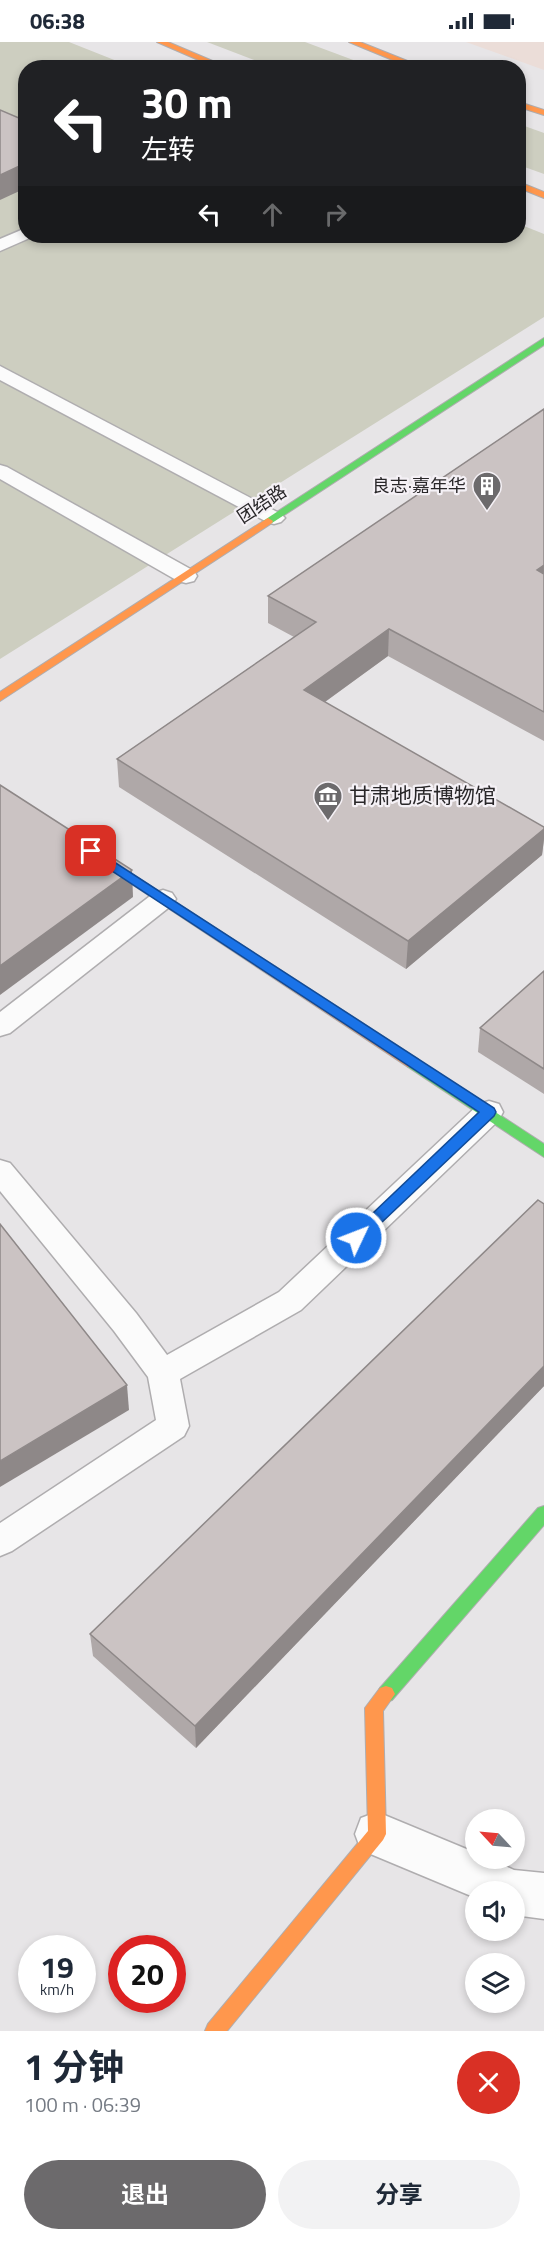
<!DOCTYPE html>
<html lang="zh">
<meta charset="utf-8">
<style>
body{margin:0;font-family:"Titillium Web","Noto Sans SC",sans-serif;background:#f2f2f3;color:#1f2937;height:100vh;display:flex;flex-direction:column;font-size:22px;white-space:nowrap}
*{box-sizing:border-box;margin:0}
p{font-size:20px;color:#747a83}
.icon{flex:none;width:33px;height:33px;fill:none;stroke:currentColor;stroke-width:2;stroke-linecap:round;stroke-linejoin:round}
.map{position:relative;height:1989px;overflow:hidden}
.details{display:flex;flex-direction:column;background:#fff;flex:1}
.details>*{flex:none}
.guide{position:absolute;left:18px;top:18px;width:508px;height:183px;border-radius:24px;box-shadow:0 3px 9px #0003;background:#202124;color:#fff;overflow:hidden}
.needle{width:39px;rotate:296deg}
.controls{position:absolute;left:465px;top:1767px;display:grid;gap:12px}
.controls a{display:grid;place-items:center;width:60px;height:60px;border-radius:50%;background:#fff;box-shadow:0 3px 9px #0003;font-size:30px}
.speed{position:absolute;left:18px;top:1893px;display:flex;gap:12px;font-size:30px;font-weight:700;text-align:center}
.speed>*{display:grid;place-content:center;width:78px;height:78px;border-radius:50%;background:#fff;box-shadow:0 3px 9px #0003;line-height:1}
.speed small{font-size:15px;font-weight:400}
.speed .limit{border:9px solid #d22;background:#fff;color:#111}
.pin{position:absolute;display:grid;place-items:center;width:51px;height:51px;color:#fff;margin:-26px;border-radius:12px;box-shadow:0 3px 9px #0006}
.me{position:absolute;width:66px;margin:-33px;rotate:47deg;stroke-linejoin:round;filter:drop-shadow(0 0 4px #0008)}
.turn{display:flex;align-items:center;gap:21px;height:126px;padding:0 24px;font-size:27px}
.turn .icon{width:78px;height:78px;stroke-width:2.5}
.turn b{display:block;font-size:42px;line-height:51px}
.lanes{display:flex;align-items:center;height:57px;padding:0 24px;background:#0003;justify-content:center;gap:30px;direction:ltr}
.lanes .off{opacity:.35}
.round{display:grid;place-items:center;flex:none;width:63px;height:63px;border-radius:32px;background:#f2f2f3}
.head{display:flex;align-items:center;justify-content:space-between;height:102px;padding:0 24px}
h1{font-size:36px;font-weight:700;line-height:45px}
.cta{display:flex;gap:12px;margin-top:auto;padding:12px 24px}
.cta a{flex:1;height:69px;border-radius:36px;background:#6c6a6c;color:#fff;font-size:24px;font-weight:700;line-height:69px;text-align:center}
.cta a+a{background:#f2f2f3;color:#1f2937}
.status{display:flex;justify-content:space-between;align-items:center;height:42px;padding:0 30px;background:#fff;direction:ltr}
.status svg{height:16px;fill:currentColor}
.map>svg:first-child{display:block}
.commercial{fill:#ebddd8}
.green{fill:#cdcec0}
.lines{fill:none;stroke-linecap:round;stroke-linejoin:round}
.lane-casing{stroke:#afadaf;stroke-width:3}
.street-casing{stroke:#afadaf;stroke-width:3}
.fast-casing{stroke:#afadaf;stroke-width:2}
.slow-casing{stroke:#afadaf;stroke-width:2}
.lane{fill:#fbfbfb;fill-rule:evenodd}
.street{fill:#fbfbfb;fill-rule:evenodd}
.fast{fill:#63d668;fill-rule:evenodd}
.slow{fill:#ff974d;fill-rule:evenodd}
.wall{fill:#afa8a8}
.shaded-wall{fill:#8e8888}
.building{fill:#cbc3c3;stroke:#8e8888;stroke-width:1.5}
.route{fill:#1a73e8;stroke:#114b97;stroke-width:1.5}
.labels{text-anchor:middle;stroke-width:4.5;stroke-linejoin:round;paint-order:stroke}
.far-poi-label{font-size:18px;fill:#292729;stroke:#f5f1f6;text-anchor:end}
.far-street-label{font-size:18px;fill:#292729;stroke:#f5f1f6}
.poi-label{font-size:21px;fill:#292729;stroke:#f5f1f6;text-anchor:start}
</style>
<div class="status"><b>06:38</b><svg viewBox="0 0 49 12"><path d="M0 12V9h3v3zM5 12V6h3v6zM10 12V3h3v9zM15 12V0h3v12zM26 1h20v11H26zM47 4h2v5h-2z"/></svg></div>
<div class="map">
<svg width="544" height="1989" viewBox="0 0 544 1989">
<rect width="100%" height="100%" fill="#e7e5e7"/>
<path class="commercial" d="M466,0H544V28Z"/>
<g class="green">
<path d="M0,0H69L132,25L26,26V194H519V182L544,192V275L0,617Z"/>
<path d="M207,0H305L372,25H272Z"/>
<path d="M519,82L544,91V132L519,123Z"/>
</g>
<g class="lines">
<g class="lane-casing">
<g id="lane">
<path d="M26,186V194L32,195L0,209V197Z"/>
<path d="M0,324L281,472L285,476L281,480L274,482L267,480L0,338Z"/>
<path d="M0,423L7,425L194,529L197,534L194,539L186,541L178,539L0,437Z"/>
<path d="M163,848L172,851L176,857L172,863L10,991L0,994V970L154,851Z"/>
<path d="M489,1059L499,1062L503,1070L499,1078L301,1268L180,1337L189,1384L184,1394L12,1509L0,1514V1481L156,1378L148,1335L114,1289L0,1149V1118L10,1121L136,1271L167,1313L279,1250L479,1062Z"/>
</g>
</g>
<g class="street-casing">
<path id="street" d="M377,1770L476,1811V1816H488L514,1828L544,1831V1877L514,1873V1850H476V1856L361,1808L355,1792L361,1776Z"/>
</g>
<g class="fast-casing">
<g id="fast">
<path d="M544,296V303L272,481L268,482L263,479Z"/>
<path d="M413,1016L544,1102V1115L408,1025L406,1021L408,1017Z"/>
<path d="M544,1464V1483L392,1658L386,1660L380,1658L377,1652L380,1646L538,1466Z"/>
</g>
</g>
<g class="slow-casing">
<g id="slow">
<path d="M157,0H168L229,26H217Z"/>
<path d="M349,0H360L425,26H412Z"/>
<path d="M519,60L544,68V73L519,65Z"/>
<path d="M519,140L544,150V156L519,146Z"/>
<path d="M268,476L273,479L272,481L0,659V650Z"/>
<path d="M95,808L418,1017L420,1021L418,1025H408L91,815L89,812L91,809Z"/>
<path d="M386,1644L392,1646L395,1652L383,1669L386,1792L383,1798L227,1989H205L208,1982L368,1789L365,1666L380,1646Z"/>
</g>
</g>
<use href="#lane" class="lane"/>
<use href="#street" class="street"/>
<use href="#fast" class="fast"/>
<use href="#slow" class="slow"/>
</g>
<g class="wall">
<path d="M544,367V699L388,614L325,660L544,785V797L542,813L406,927L119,745L117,717L294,595L268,581V554Z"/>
<path d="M544,929V1052L478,1010L480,986Z"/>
<path d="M544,1162V1344L196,1706L93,1614L90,1592Z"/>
</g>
<g class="shaded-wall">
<path d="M26,121V146L0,158V133Z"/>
<path d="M544,523V548L537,528Z"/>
<path d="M389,587L388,614L304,675V648Z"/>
<path d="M544,787V797L542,813L406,927L408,899Z"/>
<path d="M132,828L133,855L0,953V924Z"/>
<path d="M544,1324V1344L196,1706L195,1684Z"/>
<path d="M127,1343L129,1368L0,1445V1419Z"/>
</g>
<g class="building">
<path d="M0,68L26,79V121L0,133Z"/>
<path d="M544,367V523L537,528L544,532V670L389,587L304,648L544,785V787L408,899L117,717L316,580L268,554Z"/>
<path d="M0,743L132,828L0,924Z"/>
<path d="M544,929V1027L480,986Z"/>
<path d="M538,1158L544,1162V1324L195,1684L90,1592Z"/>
<path d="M0,1182L127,1343L0,1419Z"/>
</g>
<path class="route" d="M91,805L494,1066L496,1070L494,1074L361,1200H351L349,1196L351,1192L479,1070L86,812L84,809L86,806Z"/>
<defs>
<g id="building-pin" transform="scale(1.5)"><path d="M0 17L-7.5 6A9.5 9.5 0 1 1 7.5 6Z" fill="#6c6a6c" stroke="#f5f1f6"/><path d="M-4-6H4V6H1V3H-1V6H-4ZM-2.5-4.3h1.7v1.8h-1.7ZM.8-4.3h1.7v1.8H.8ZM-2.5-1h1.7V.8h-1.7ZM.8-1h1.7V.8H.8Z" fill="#fff"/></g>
<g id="museum-pin" transform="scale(1.5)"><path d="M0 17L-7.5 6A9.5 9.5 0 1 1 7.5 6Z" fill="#6c6a6c" stroke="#f5f1f6"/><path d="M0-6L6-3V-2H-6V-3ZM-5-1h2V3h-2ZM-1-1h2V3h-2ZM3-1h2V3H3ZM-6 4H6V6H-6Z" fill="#fff"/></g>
</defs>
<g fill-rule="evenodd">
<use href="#building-pin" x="487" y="444"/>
<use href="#museum-pin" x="328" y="754"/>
</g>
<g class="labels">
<g class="far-poi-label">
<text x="466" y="450">良志·嘉年华</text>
</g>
<g class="far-street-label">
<text transform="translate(262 462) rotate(-33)" y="6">团结路</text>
</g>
<g class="poi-label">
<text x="349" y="761">甘肃地质博物馆</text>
</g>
</g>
</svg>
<div class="controls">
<a><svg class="needle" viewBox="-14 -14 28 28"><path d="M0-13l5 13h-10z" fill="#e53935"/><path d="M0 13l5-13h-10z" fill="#747a83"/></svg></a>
<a><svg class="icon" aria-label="sound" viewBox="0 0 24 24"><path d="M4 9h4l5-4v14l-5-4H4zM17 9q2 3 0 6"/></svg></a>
<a><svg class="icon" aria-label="layers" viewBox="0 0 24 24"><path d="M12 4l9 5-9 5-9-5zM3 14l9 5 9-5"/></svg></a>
</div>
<div class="speed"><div>19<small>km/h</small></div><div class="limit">20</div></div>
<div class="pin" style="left:91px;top:809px;background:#d93025"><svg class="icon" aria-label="arrive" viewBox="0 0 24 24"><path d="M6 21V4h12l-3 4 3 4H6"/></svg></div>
<svg class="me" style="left:356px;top:1196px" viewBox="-20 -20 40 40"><circle r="17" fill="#1a73e8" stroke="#fff" stroke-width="3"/><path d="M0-11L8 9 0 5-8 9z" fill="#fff"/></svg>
<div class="guide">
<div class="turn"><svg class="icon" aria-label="left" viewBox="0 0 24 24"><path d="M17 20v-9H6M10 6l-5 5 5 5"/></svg><div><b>30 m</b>左转</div></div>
<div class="lanes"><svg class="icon" aria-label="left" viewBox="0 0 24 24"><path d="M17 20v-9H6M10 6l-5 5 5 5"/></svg><svg class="icon off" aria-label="ahead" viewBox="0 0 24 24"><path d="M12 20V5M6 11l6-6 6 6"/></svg><svg class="icon off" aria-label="right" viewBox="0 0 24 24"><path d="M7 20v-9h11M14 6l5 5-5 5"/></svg></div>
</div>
</div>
<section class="details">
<div class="head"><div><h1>1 分钟</h1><p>100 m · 06:39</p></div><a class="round" style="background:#d93025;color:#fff"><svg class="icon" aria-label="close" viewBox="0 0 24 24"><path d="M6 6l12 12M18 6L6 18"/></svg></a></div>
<div class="cta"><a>退出</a><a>分享</a></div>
</section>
